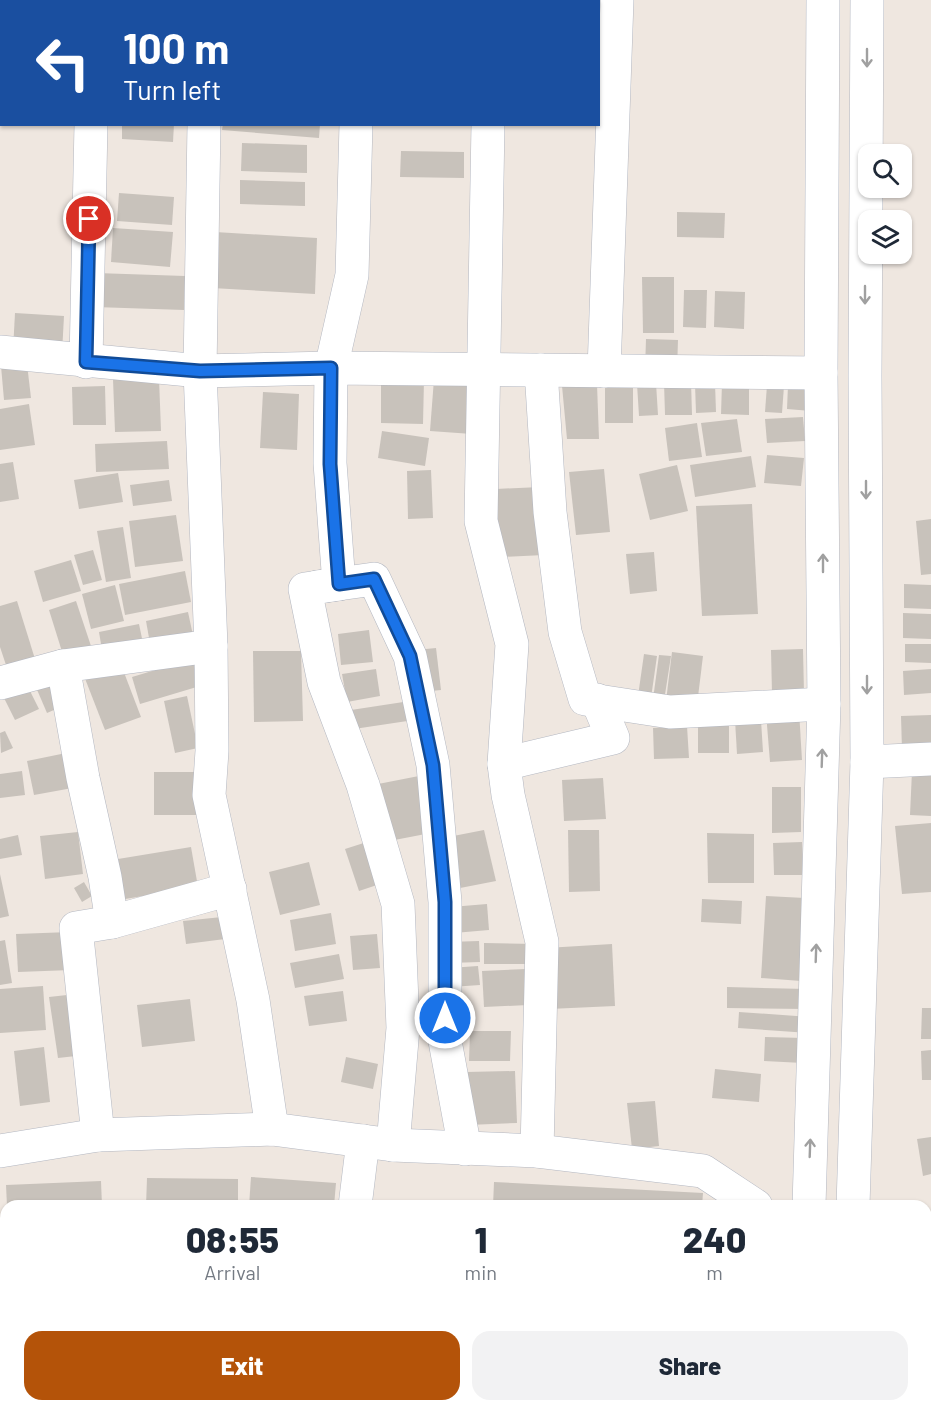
<!DOCTYPE html>
<style>
body{margin:0;font-family:Barlow,sans-serif;background:#f2f2f3;color:#1f2937;height:100vh;display:flex;flex-direction:column;font-size:22px;white-space:nowrap}
*{box-sizing:border-box;margin:0}
p{font-size:20px;color:#747a83}
.icon{flex:none;width:33px;height:33px;fill:none;stroke:currentColor;stroke-width:2;stroke-linecap:round;stroke-linejoin:round}
.map{position:relative;flex:1;overflow:hidden}
.sheet{position:absolute;left:0px;top:1200px;width:932px;height:212px;display:flex;flex-direction:column;background:#fff;border-radius:18px 18px 0 0;box-shadow:0 2px 4px #0004}
.sheet>*{flex:none}
.guide{position:absolute;left:0px;top:0px;width:600px;height:126px;box-shadow:0 2px 4px #0004;background:#1a4fa0;color:#fff;overflow:hidden}
.tools{position:absolute;left:858px;top:144px;display:grid;gap:12px}
.tools a{display:grid;place-items:center;width:54px;height:54px;border-radius:12px;background:#fff;box-shadow:0 2px 4px #0004;font-size:30px}
.pin{position:absolute;display:grid;place-items:center;width:51px;height:51px;color:#fff;margin:-26px;border:3px solid #fff;border-radius:50%;box-shadow:0 2px 6px #0007}
.me{position:absolute;width:66px;margin:-33px;rotate:0deg;stroke-linejoin:round;filter:drop-shadow(0 0 4px #0008)}
.turn{display:flex;align-items:center;gap:21px;height:126px;padding:0 24px;font-size:27px}
.turn .icon{width:78px;height:78px;stroke-width:2.5}
.turn b{display:block;font-size:42px;line-height:51px}
.eta{display:flex;justify-content:space-evenly;align-items:center;height:102px;text-align:center}
.eta b{font-size:36px;font-weight:800;line-height:42px}
.action{display:flex;gap:12px;margin-top:auto;padding:12px 24px}
.action a{flex:1;height:69px;border-radius:18px;background:#b45309;color:#fff;font-size:24px;font-weight:800;line-height:69px;text-align:center}
.action a+a{background:#f2f2f3;color:#1f2937}
.map>svg:first-child{display:block}
.building{fill:#c8c2bb}
.lines{fill:none;stroke-linecap:round;stroke-linejoin:round}
.minor-casing{stroke:#b3b7c1;stroke-width:34}
.tertiary-casing{stroke:#b3b7c1;stroke-width:34}
.secondary-casing{stroke:#b3b7c1;stroke-width:34}
.minor{stroke:#fff;stroke-width:33}
.tertiary{stroke:#fff;stroke-width:33}
.secondary{stroke:#fff;stroke-width:33}
.oneway{stroke:#a0a0a0}
.route-casing{stroke:#114b97;stroke-width:15}
.route{stroke:#1a73e8;stroke-width:10}
</style>
<div class="map">
<svg width="931" height="1411" viewBox="0 0 931 1411">
<rect width="100%" height="100%" fill="#efe7e0"/>
<g class="building">
<path d="M122,124H174L173,142L122,139Z"/>
<path d="M223,124H320L319,138L222,130Z"/>
<path d="M242,143L307,145V173L241,171Z"/>
<path d="M401,151L464,152V178L400,177Z"/>
<path d="M240,180L305,182V206L240,204Z"/>
<path d="M119,193L174,197L172,225L117,221Z"/>
<path d="M677,212L725,213L724,238L677,237Z"/>
<path d="M113,228L173,232L170,267L111,262Z"/>
<path d="M215,232L317,238L315,294L212,288Z"/>
<path d="M96,273L185,276L184,310L95,307Z"/>
<path d="M642,277H674V333H643Z"/>
<path d="M684,290H707L706,328L683,327Z"/>
<path d="M715,291L745,292L744,329L714,327Z"/>
<path d="M15,313L64,316L62,353L13,350Z"/>
<path d="M646,339L678,340L677,371L645,370Z"/>
<path d="M27,364L31,398L4,400L1,366Z"/>
<path d="M159,378L161,431L115,432L113,379Z"/>
<path d="M381,379L424,380L423,424L381,423Z"/>
<path d="M434,379L475,381L472,434L430,431Z"/>
<path d="M691,381L692,415H665L664,382Z"/>
<rect x="605" y="382" width="28" height="41"/>
<path d="M656,383L658,415L639,416L637,384Z"/>
<path d="M715,383L716,412L696,413L695,384Z"/>
<path d="M722,383L749,385V415L721,414Z"/>
<path d="M597,384L599,439H567L562,386Z"/>
<path d="M767,385L784,386L782,413L765,412Z"/>
<path d="M788,385L813,387L811,411L787,409Z"/>
<path d="M105,386L106,425H73L72,387Z"/>
<path d="M263,392L299,394L297,450L260,448Z"/>
<path d="M29,404L35,445L0,450V409Z"/>
<path d="M803,417L805,441L767,443L765,419Z"/>
<path d="M737,419L742,452L706,456L701,423Z"/>
<path d="M697,423L702,457L669,461L665,428Z"/>
<path d="M382,431L429,438L425,466L378,458Z"/>
<path d="M167,441L169,469L96,472L95,444Z"/>
<path d="M767,455L804,458L801,486L764,483Z"/>
<path d="M751,456L756,487L695,497L690,465Z"/>
<path d="M13,462L19,499L0,502V464Z"/>
<path d="M677,465L688,511L650,520L639,474Z"/>
<path d="M604,469L610,532L576,535L569,472Z"/>
<path d="M431,470L433,518L408,519L407,471Z"/>
<path d="M118,473L123,502L79,509L74,480Z"/>
<path d="M169,480L172,501L133,506L130,485Z"/>
<path d="M540,487L544,555L500,557L496,489Z"/>
<path d="M752,504L758,614L702,616L696,506Z"/>
<path d="M176,515L183,561L135,567L129,521Z"/>
<path d="M931,519V574L921,575L916,521Z"/>
<path d="M123,527L131,578L106,582L97,531Z"/>
<path d="M93,550L102,580L83,585L74,555Z"/>
<path d="M654,552L657,591L630,594L626,554Z"/>
<path d="M71,560L81,591L43,602L34,571Z"/>
<path d="M185,571L191,602L125,615L119,584Z"/>
<path d="M904,584L931,585V609L904,608Z"/>
<path d="M115,585L124,621L91,629L82,594Z"/>
<path d="M17,601L35,659L7,668L0,647V606Z"/>
<path d="M76,601L92,649L64,658L49,610Z"/>
<path d="M188,612L194,640L151,649L146,621Z"/>
<path d="M903,613L931,614V639L903,638Z"/>
<path d="M139,624L144,648L103,656L99,632Z"/>
<path d="M369,630L373,662L341,665L338,634Z"/>
<path d="M905,644H931V663L905,662Z"/>
<path d="M436,648L441,690L421,692L416,650Z"/>
<path d="M803,649L804,693L772,694L771,650Z"/>
<path d="M253,651H301L303,721L254,722Z"/>
<path d="M672,652L703,656L697,705L666,701Z"/>
<path d="M644,654L657,656L651,698L638,696Z"/>
<path d="M659,655L671,656L664,701L653,699Z"/>
<path d="M192,659L200,686L140,704L132,677Z"/>
<path d="M120,662L141,717L105,730L84,676Z"/>
<path d="M376,669L380,696L347,702L342,674Z"/>
<path d="M931,669V693L904,695L903,671Z"/>
<path d="M52,679L63,706L47,713L35,685Z"/>
<path d="M27,685L39,709L15,720L3,696Z"/>
<path d="M187,696L198,748L175,753L164,701Z"/>
<path d="M410,701L414,720L354,729L351,710Z"/>
<path d="M799,711L802,760L770,762L766,713Z"/>
<path d="M931,715V749L902,750L901,716Z"/>
<path d="M698,717L729,718V753H698Z"/>
<path d="M735,720H761L763,752L737,754Z"/>
<path d="M687,726L689,758L654,759L653,728Z"/>
<path d="M5,731L13,748L1,753L0,733Z"/>
<path d="M71,752L78,787L34,795L27,761Z"/>
<path d="M22,771L25,795L0,798V774Z"/>
<path d="M912,771L931,772V816L910,815Z"/>
<rect x="154" y="772" width="49" height="43"/>
<path d="M424,775L436,832L384,842L373,785Z"/>
<path d="M603,778L606,819L564,821L562,780Z"/>
<path d="M772,787H801V832L772,833Z"/>
<path d="M931,823V892L902,894L895,826Z"/>
<path d="M484,830L496,881L455,889L443,838Z"/>
<path d="M568,830H599L600,891L569,892Z"/>
<path d="M78,832L83,874L45,879L40,836Z"/>
<path d="M707,833L754,834V883H708Z"/>
<path d="M18,835L22,855L0,859V839Z"/>
<path d="M370,841L383,883L359,891L345,849Z"/>
<path d="M802,842L803,875H774L773,843Z"/>
<path d="M191,847L198,887L125,899L118,859Z"/>
<path d="M309,862L320,905L280,915L269,872Z"/>
<path d="M0,874L9,916L0,918Z"/>
<path d="M84,882L92,896L82,902L74,888Z"/>
<path d="M766,896L805,898L801,981L761,978Z"/>
<path d="M702,899L742,901L741,924L701,922Z"/>
<path d="M487,904L489,930L454,933L451,907Z"/>
<path d="M331,913L336,944L295,951L290,920Z"/>
<path d="M222,917L225,939L186,944L183,921Z"/>
<path d="M70,932L71,970L18,972L16,934Z"/>
<path d="M377,934L380,968L353,970L350,936Z"/>
<path d="M5,940L12,983L0,985V941Z"/>
<path d="M479,941L480,962L449,963L448,942Z"/>
<path d="M484,943L535,944V964H484Z"/>
<path d="M612,944L615,1006L549,1009L546,948Z"/>
<path d="M339,954L344,979L295,988L290,963Z"/>
<path d="M478,966L480,985L451,987L449,968Z"/>
<path d="M526,969L528,1005L484,1007L482,971Z"/>
<path d="M43,986L46,1030L0,1033V989Z"/>
<path d="M727,987L807,989V1009L727,1008Z"/>
<path d="M343,991L347,1021L309,1026L304,996Z"/>
<path d="M67,995L76,1056L58,1058L49,997Z"/>
<path d="M190,999L195,1041L142,1047L137,1005Z"/>
<path d="M922,1008H931V1039H921Z"/>
<path d="M739,1012L810,1017L809,1033L738,1028Z"/>
<path d="M470,1031H511L510,1061H469Z"/>
<path d="M765,1037L804,1038L803,1063L764,1061Z"/>
<path d="M44,1047L50,1102L20,1106L14,1051Z"/>
<path d="M931,1050V1080H922L921,1051Z"/>
<path d="M346,1057L378,1064L373,1089L341,1082Z"/>
<path d="M715,1069L761,1074L759,1102L712,1098Z"/>
<path d="M515,1071L517,1123L468,1125L466,1072Z"/>
<path d="M655,1101L659,1146L632,1149L627,1103Z"/>
<path d="M931,1137V1174L923,1176L917,1139Z"/>
<path d="M251,1177L336,1183L334,1206H249Z"/>
<path d="M147,1178L238,1179V1206H146Z"/>
<path d="M101,1181L102,1206H7L6,1185Z"/>
<path d="M494,1182L703,1193L702,1206H493Z"/>
<path d="M13,1406H143V1411H14Z"/>
<path d="M281,1406H310L309,1411H280Z"/>
<path d="M350,1406H424L417,1411H343Z"/>
<path d="M442,1406H476L480,1411H443L445,1409Z"/>
<path d="M514,1406H542L545,1409L550,1406H606L610,1411H507Z"/>
<rect x="699" y="1406" width="76" height="5"/>
</g>
<g class="lines">
<g class="minor-casing">
<g id="minor">
<path d="M358,0V2"/>
<path d="M94,2V0"/>
<path d="M206,2V0"/>
<path d="M491,2V0"/>
<path d="M204,124L200,371L211,646L212,751L209,795L253,1000L272,1129"/>
<path d="M356,124L352,275L331,368L330,463L339,584L305,589L324,682L363,785L398,904L403,1028L393,1145"/>
<path d="M488,124L481,521L512,644L504,764L508,795L542,942L537,1151"/>
<path d="M0,352L200,371L331,368L821,373"/>
<path d="M86,362L91,124"/>
<path d="M541,370L550,512L565,632L585,699L670,712L824,704"/>
<path d="M604,371L617,0"/>
<path d="M317,587L374,579L410,656L433,765L445,902V1041L465,1149"/>
<path d="M0,683L63,666"/>
<path d="M867,762L931,759"/>
<path d="M504,764L613,738L597,700"/>
<path d="M112,922L105,877L83,778L63,666L211,646"/>
<path d="M98,1135L76,928L112,922L230,889"/>
<path d="M0,1151L98,1135L272,1129L393,1145L537,1151L703,1171L756,1206"/>
<path d="M355,1206L363,1141"/>
<path d="M926,1336L931,1335"/>
<path d="M332,1411L333,1406"/>
</g>
</g>
<g class="tertiary-casing">
<path id="tertiary" d="M926,1252L931,1242"/>
</g>
<g class="secondary-casing">
<g id="secondary">
<path d="M809,1206L824,704L821,373L823,0"/>
<path d="M853,1206L867,762L865,376L867,0"/>
<path d="M810,1411V1406"/>
<path d="M854,1411V1406"/>
</g>
</g>
<use href="#minor" class="minor"/>
<use href="#tertiary" class="tertiary"/>
<use href="#secondary" class="secondary"/>
</g>
<defs><path id="oneway-shaft" d="M-6 0H5M1.5-3L5.5 0L1.5 3" fill="none" stroke-width="1.6" stroke-linecap="round" stroke-linejoin="round" transform="scale(1.5)"/></defs>
<g class="oneway">
<use href="#oneway-shaft" transform="translate(867 58) rotate(90)"/>
<use href="#oneway-shaft" transform="translate(865 295) rotate(90)"/>
<use href="#oneway-shaft" transform="translate(866 490) rotate(90)"/>
<use href="#oneway-shaft" transform="translate(823 563) rotate(-90)"/>
<use href="#oneway-shaft" transform="translate(867 685) rotate(90)"/>
<use href="#oneway-shaft" transform="translate(822 758) rotate(-88)"/>
<use href="#oneway-shaft" transform="translate(816 953) rotate(-88)"/>
<use href="#oneway-shaft" transform="translate(810 1148) rotate(-88)"/>
</g>
<g class="lines">
<g class="route-casing">
<path id="route" d="M89,219L86,362L200,371L331,368L330,464L339,584L374,579L410,656L433,765L445,902V1018"/>
</g>
<use href="#route" class="route"/>
</g>
</svg>
<div class="tools">
<a><svg class="icon" aria-label="search" viewBox="0 0 24 24"><circle cx="10" cy="10" r="6"/><path d="M15 15l6 6"/></svg></a>
<a><svg class="icon" aria-label="layers" viewBox="0 0 24 24"><path d="M12 4l9 5-9 5-9-5zM3 14l9 5 9-5"/></svg></a>
</div>
<div class="pin" style="left:89px;top:219px;background:#d93025"><svg class="icon" aria-label="arrive" viewBox="0 0 24 24"><path d="M6 21V4h12l-3 4 3 4H6"/></svg></div>
<svg class="me" style="left:445px;top:1018px" viewBox="-20 -20 40 40"><circle r="17" fill="#1a73e8" stroke="#fff" stroke-width="3"/><path d="M0-11L8 9 0 5-8 9z" fill="#fff"/></svg>
<div class="guide">
<div class="turn"><svg class="icon" aria-label="left" viewBox="0 0 24 24"><path d="M17 20v-9H6M10 6l-5 5 5 5"/></svg><div><b>100 m</b>Turn left</div></div>
</div>
<section class="sheet">
<div class="eta">
<div><b>08:55</b><p>Arrival</p></div>
<div><b>1</b><p>min</p></div>
<div><b>240</b><p>m</p></div>
</div>
<div class="action"><a>Exit</a><a>Share</a></div>
</section>
</div>
